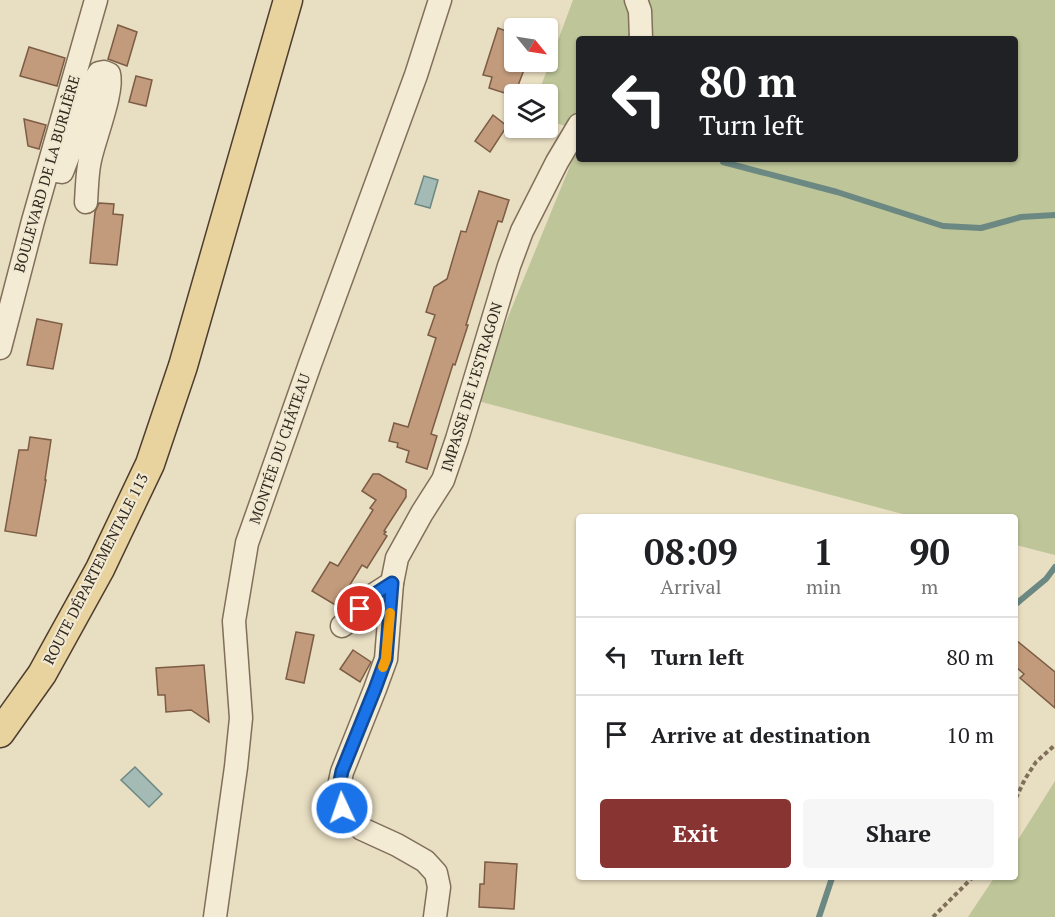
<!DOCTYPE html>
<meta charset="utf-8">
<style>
body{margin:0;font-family:"PT Serif",serif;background:#f6f6f6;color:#202124;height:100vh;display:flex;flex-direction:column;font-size:22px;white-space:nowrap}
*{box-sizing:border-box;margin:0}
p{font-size:20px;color:#757577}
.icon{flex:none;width:33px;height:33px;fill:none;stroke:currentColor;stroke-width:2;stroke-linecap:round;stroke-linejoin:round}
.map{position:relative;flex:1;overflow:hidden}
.side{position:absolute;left:576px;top:514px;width:442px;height:366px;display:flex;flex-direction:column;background:#fff;border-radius:6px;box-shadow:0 2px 4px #0004}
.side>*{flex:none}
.guide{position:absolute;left:576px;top:36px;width:442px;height:126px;border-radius:6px;box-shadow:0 2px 4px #0004;background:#202124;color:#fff;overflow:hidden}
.needle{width:39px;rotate:120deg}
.fabs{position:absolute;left:504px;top:18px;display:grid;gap:12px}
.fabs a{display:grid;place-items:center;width:54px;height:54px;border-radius:6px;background:#fff;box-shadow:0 2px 4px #0004;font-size:30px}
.pin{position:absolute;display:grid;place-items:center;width:51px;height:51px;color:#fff;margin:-26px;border:3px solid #fff;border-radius:50%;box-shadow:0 2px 6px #0007}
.me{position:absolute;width:66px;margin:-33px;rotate:357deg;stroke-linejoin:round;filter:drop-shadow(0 0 4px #0008)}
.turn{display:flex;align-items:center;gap:21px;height:126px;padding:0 24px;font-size:27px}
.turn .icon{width:78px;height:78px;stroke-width:2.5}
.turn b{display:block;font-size:42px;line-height:51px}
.eta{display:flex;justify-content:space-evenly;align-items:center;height:102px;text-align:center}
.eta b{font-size:36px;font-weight:800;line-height:42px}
.action{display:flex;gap:12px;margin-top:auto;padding:12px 24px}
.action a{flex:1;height:69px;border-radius:6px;background:#883433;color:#fff;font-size:24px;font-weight:800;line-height:69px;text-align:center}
.action a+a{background:#f6f6f6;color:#202124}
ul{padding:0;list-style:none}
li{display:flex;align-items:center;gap:18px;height:78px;padding:0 24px;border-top:2px solid #e0e0e0}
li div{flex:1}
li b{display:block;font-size:22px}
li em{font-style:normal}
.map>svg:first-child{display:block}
.green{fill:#bec598}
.water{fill:#a4bbb5;stroke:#6c8882;stroke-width:1.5}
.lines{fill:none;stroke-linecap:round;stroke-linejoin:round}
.stream{stroke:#6c8882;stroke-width:6}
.building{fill:#c29b7c;stroke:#7c5c44;stroke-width:1.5}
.minor-casing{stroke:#80705b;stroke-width:25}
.major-casing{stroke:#4e3e2f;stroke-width:31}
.path{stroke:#80705b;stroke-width:4;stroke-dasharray:4.5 3;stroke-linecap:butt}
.minor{stroke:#f4ebd4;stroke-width:22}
.major{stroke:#e8d29e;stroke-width:28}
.route-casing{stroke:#114b97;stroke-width:15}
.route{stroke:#1a73e8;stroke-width:10}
.slow{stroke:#f59e0b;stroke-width:10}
.labels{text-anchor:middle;stroke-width:4.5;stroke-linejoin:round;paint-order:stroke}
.street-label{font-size:15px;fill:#31281e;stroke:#f0e8d1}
</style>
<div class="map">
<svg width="1055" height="917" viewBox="0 0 1055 917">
<rect width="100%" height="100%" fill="#e8dec2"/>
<g class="green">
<path d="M573,0H1055V555L1016,545V518L914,517L474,400L579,144V159H1016V39H579V131L548,120V94H538Z"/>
<path d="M1055,781V917H968L994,878H1016V843Z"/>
</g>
<g class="water">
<path d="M424,176L438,180L430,208L415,204Z"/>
<path d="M135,767L162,794L149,807L121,780Z"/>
</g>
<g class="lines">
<g class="stream">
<path d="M723,162L837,192L943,226L981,228L1021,217L1055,215"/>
<path d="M1016,604L1046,579L1055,567"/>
<path d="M819,917L832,878"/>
</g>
</g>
<g class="building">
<path d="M118,25L137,32L127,66L108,59Z"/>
<path d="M498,28L514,34V62H527L514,96L489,88L492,77L483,75Z"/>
<path d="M29,47L65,58L57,86L20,76Z"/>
<path d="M136,76L152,80L146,106L129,102Z"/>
<path d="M493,115L507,126L490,152L475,141Z"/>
<path d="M24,119L46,125L39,149L28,146Z"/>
<path d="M479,191L509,200L502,222L498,221L492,240L466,325H468L455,365L453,364L431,434L437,436L427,469L406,462L409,451L397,447L398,443L389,441L394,423L408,427L436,338L428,335L435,315L426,312L434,287L447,279L461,231L466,232Z"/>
<path d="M99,203L114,204L113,214L123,215L117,265L90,263L95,212Z"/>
<path d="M37,319L62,324L53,369L27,365Z"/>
<path d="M30,437L51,440L45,480H46L36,536L5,531L19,450H28Z"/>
<path d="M373,474H379L406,490V497L384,531L386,532L384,534L387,536L367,568L362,565L337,606L312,591L330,562L338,566L373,510L370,508L376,500L362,491Z"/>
<path d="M296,632L314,635L304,683L286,679Z"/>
<path d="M1016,640L1055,672V708L1020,678L1024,674L1016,667Z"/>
<path d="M353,650L371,662L360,682L340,669Z"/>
<path d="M204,665L209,722L191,710L166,712L165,695H158L156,668Z"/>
<path d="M485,862L517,864L514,909L479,907L480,884H484Z"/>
</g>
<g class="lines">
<g class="minor-casing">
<g id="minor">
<path d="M636,0L640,11L641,39"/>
<path d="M49,170L62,172L77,133L80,115L89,96L95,79L99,73L104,72L109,74C114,90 94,140 90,160C87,173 87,188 86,202"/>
<path d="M0,348L33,221L96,0"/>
<path d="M342,626L352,618L367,599L392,583"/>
<path d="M215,917L236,767L241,718L234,621L247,543L310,364L416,75L440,0"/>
<path d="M435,917L439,887L436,873L425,861L397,845L362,829L351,819L342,808L338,791L342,772L375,689L386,659L392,583L397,558L422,513L443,480L457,439L509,266L522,231L557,162L579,125"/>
</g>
</g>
<g class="major-casing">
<path id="major" d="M0,733L42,674L100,569L150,464L183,366L288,0"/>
</g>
<g class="path">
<path d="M1016,798L1025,779L1036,762L1055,745"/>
<path d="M933,917L972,878"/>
</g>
<use href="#minor" class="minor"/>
<use href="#major" class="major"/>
</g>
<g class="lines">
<g class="route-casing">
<path id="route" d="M342,808L338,791L342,771L375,689L386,659L392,583L367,599L360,609"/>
</g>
<use href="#route" class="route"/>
<path class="slow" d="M383,667L386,659L390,613"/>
</g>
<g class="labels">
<g class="street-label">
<text transform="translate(47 174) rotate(-74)" y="5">BOULEVARD DE LA BURLIÈRE</text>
<text transform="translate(472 387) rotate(-73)" y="5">IMPASSE DE L’ESTRAGON</text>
<text transform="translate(280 449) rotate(-71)" y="5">MONTÉE DU CHÂTEAU</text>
<text transform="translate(96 569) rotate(-63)" y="5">ROUTE DÉPARTEMENTALE 113</text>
</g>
</g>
</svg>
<div class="fabs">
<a><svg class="needle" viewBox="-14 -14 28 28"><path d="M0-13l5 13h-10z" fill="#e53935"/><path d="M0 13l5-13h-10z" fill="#757577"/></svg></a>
<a><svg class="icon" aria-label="layers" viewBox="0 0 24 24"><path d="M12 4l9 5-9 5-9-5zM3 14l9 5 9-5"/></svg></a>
</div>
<div class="pin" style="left:360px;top:609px;background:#d93025"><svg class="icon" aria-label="arrive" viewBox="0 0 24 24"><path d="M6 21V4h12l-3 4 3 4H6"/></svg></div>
<svg class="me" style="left:342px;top:808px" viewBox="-20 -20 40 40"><circle r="17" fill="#1a73e8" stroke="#fff" stroke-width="3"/><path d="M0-11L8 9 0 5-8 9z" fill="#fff"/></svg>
<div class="guide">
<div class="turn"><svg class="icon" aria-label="left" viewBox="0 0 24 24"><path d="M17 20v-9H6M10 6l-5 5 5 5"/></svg><div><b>80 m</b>Turn left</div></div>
</div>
<section class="side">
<div class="eta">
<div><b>08:09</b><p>Arrival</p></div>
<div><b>1</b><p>min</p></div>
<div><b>90</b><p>m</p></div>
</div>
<ul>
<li><svg class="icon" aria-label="left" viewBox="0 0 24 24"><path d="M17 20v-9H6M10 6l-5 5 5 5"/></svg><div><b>Turn left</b></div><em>80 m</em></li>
<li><svg class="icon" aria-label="arrive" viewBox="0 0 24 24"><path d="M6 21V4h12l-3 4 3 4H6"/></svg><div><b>Arrive at destination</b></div><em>10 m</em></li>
</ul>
<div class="action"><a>Exit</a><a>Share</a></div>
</section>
</div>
